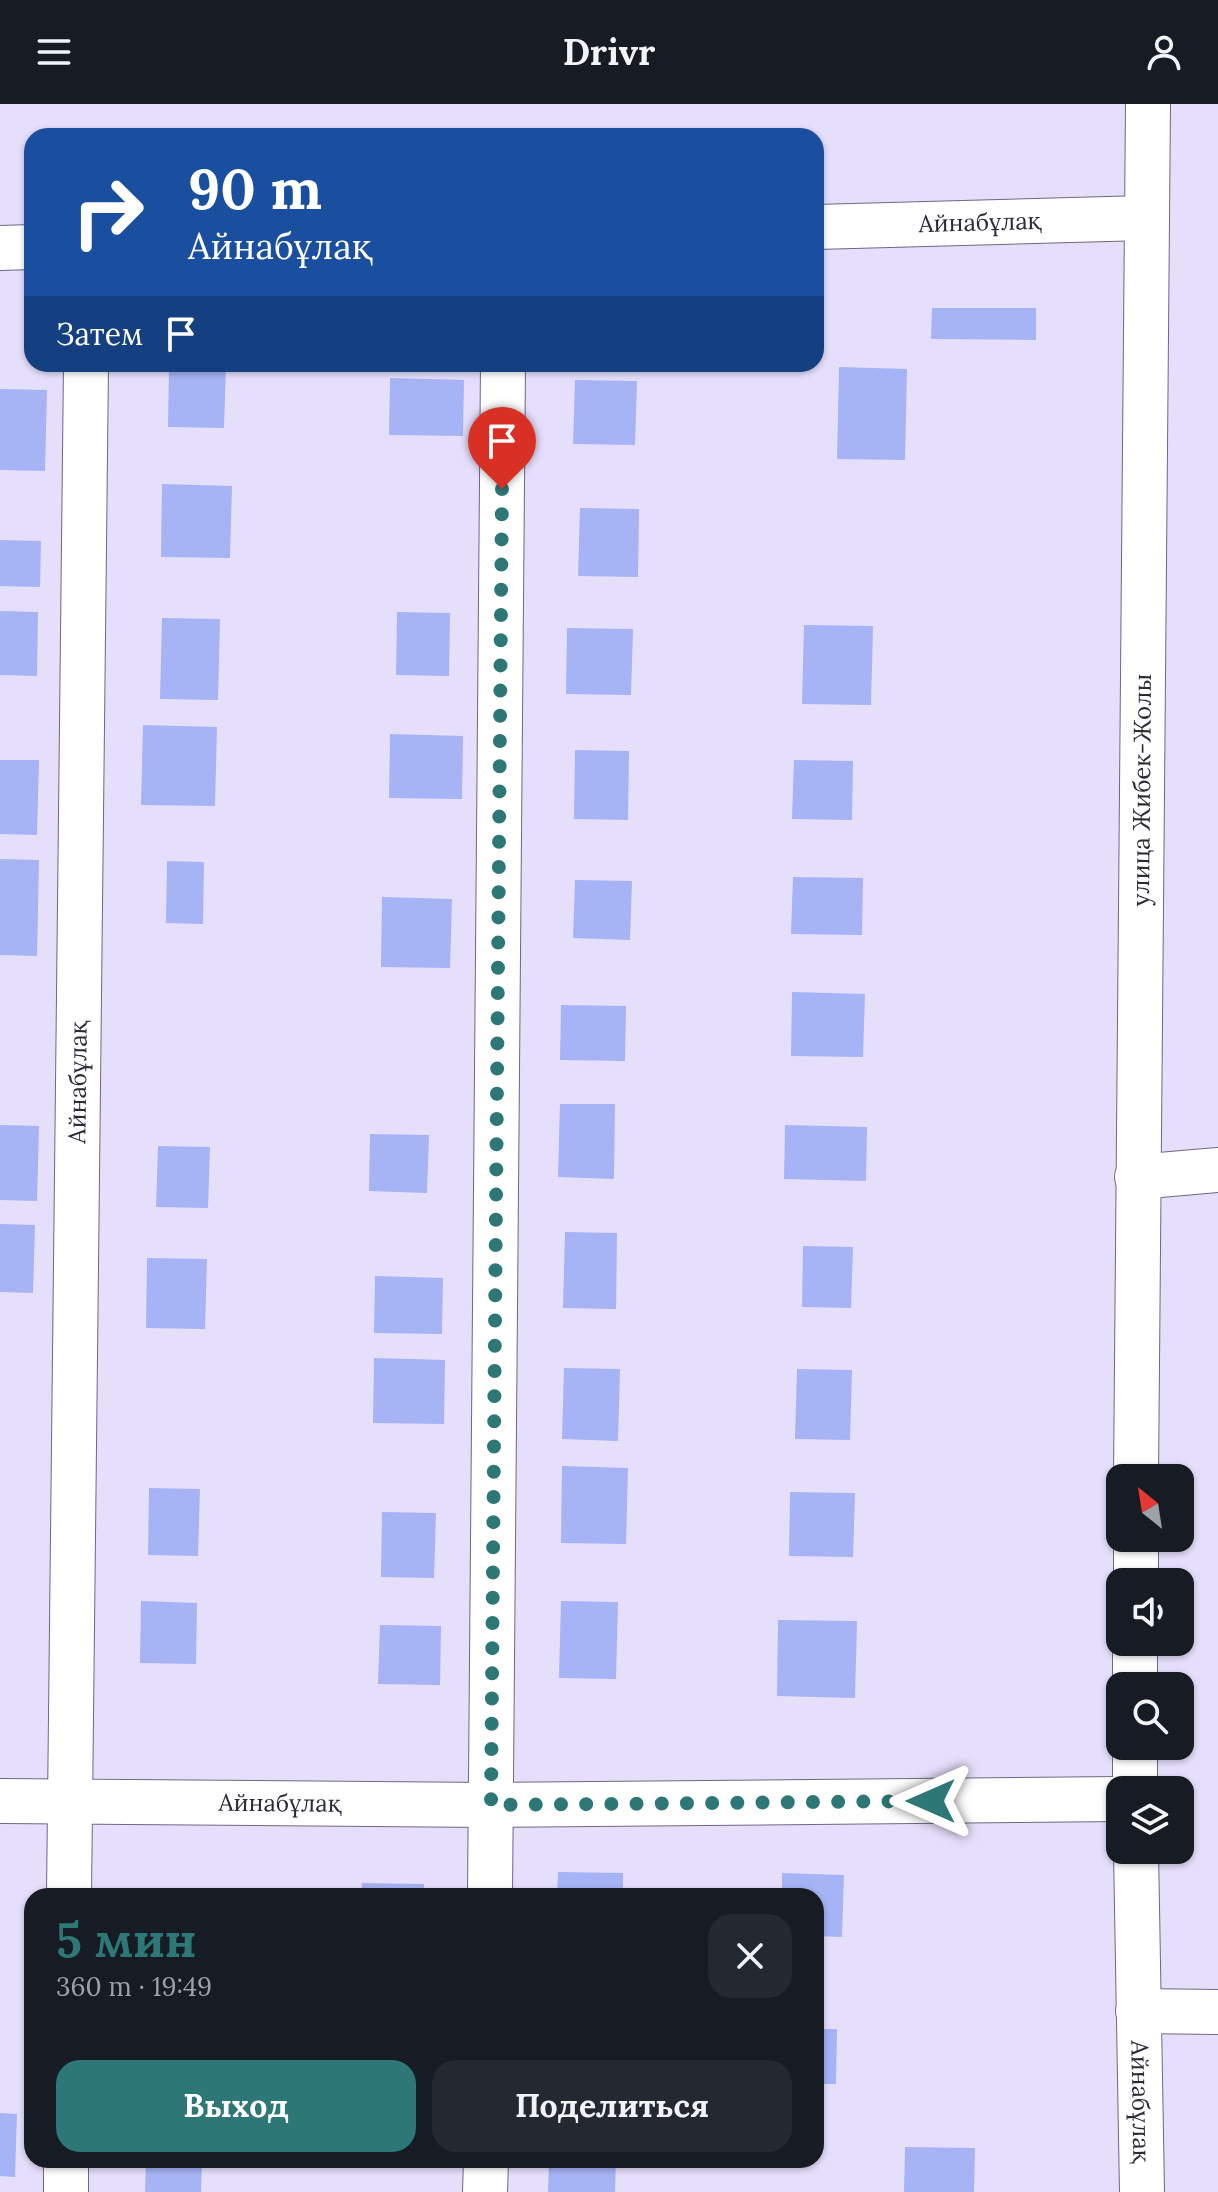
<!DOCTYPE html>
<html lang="ru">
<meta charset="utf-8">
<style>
body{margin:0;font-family:Lora,serif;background:#242831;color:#f1f3f6;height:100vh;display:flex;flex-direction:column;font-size:30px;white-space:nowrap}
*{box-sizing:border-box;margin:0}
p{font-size:26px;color:#9ea1a6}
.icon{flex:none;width:44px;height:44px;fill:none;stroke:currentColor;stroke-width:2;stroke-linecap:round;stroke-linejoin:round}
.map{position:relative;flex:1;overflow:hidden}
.drawer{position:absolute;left:24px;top:1784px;width:800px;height:280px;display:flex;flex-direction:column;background:#171b24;border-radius:24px;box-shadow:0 2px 6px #0004}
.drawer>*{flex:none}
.hud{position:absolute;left:24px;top:24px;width:800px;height:244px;border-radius:24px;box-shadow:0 2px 6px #0004;background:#1a4fa0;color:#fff;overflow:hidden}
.needle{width:52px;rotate:330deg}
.tools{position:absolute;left:1106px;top:1360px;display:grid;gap:16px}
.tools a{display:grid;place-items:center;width:88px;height:88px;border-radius:16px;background:#171b24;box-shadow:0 2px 6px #0004;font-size:40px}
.pin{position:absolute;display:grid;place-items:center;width:68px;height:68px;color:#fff;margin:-82px -34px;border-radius:50% 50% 50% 0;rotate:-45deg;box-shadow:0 0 8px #0007}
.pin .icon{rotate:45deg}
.me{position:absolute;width:88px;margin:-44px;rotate:270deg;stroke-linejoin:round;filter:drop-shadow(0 0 6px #0008)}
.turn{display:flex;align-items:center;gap:28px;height:168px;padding:0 32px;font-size:36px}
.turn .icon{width:104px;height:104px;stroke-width:2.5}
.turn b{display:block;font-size:56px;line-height:68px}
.then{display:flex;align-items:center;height:76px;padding:0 32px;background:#0003;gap:16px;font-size:30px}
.round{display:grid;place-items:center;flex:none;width:84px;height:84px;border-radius:24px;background:#242831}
.head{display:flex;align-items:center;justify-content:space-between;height:136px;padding:0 32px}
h1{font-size:48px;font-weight:700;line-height:60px;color:#2d7777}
.action{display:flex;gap:16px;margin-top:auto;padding:16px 32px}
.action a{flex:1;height:92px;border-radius:24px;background:#2d7777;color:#fff;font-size:32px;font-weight:700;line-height:92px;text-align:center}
.action a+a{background:#242831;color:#f1f3f6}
header{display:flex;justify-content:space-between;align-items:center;height:104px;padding:0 32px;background:#171b24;font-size:36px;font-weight:700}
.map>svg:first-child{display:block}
.building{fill:#a6b3f4}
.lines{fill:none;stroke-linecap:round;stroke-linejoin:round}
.minor-casing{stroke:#6e6786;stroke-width:46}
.minor{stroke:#fff;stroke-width:44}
.route{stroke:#2d7777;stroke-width:14;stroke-dasharray:0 25.2}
.labels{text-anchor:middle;stroke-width:8;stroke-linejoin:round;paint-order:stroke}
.street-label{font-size:24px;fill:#2d2a37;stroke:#f2effd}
</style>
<header><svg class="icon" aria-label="menu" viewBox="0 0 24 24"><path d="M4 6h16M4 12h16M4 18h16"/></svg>Drivr<svg class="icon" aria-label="person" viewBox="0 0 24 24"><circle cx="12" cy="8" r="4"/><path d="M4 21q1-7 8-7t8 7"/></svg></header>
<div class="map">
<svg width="1218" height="2088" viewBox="0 0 1218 2088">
<rect width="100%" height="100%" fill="#e6dffc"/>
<g class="building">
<path d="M932,204H1036V236L931,235Z"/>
<path d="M169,260H226L224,324L168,323Z"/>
<path d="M839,263L907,265L905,356L837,355Z"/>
<path d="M390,274L464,276L463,332L389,331Z"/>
<path d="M575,276L637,277L635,341L573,340Z"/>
<path d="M0,285L47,286L45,367L0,366Z"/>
<path d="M162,380L232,382L230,454L161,453Z"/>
<path d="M580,404L639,405L638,473L578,472Z"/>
<path d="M0,436L41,437L40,483L0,482Z"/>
<path d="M0,507L38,508L37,572L0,571Z"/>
<path d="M397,508L450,509L449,572L396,571Z"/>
<path d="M162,514L220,515L218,596L160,595Z"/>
<path d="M804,521L873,522L871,601L802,600Z"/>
<path d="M567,524L633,525L631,591L566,590Z"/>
<path d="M143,621L217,623L215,702L141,701Z"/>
<path d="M390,630L463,632L462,695L389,694Z"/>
<path d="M575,646L629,647L628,716L574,715Z"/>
<path d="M0,656H39L37,731L0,730Z"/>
<path d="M794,656L853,657L852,716L792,715Z"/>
<path d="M0,755L39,756L37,852L0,851Z"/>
<path d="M167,757L204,758L203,820L166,819Z"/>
<path d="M793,773L863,774L862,831L791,830Z"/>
<path d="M575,776L632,777L630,836L573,834Z"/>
<path d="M382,793L452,795L450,864L381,863Z"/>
<path d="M792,888L865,890L863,953L791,952Z"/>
<path d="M561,901L626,902L625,957L560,956Z"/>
<path d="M560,1000H615L614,1075L558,1073Z"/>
<path d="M0,1021L39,1022L37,1097L0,1096Z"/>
<path d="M785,1021L867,1023L866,1077L784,1075Z"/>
<path d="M370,1030L429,1031L427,1089L369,1087Z"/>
<path d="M158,1042L210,1043L208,1104L156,1103Z"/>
<path d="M0,1120L35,1121L33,1189L0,1188Z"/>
<path d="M565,1128L617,1129L616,1205L563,1204Z"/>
<path d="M803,1142L853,1143L851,1204L802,1203Z"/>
<path d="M147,1154L207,1155L205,1225L146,1224Z"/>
<path d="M375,1172L443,1174L442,1230L374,1229Z"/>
<path d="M374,1254L445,1256L444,1320L373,1319Z"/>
<path d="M564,1264L620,1265L618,1337L562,1335Z"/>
<path d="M797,1265L852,1266L850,1336L795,1335Z"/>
<path d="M562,1362L628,1364L626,1440L561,1439Z"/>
<path d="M149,1384L200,1385L198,1452L148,1451Z"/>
<path d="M790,1388L855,1389L853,1453L789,1452Z"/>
<path d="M382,1408L436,1409L434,1474L381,1473Z"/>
<path d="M141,1497L197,1499L196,1560L140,1559Z"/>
<path d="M561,1497L618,1498L616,1575L559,1574Z"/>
<path d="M778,1516L857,1517L855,1594L777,1592Z"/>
<path d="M380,1521L441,1522L440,1581L378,1580Z"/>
<path d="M558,1768L623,1769V1792H557Z"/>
<path d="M782,1769L844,1771L842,1833L816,1832V1792H782Z"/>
<path d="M362,1779L424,1780V1792H361Z"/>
<path d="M816,1925H837L836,1980H816Z"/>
<path d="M0,2009L17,2010L15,2073L0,2072Z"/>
<path d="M905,2043L975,2044L974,2088H904Z"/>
<path d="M146,2056H202L201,2088H145Z"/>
<path d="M549,2056H616L615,2088H548Z"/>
</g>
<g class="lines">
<g class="minor-casing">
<g id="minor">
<path id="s1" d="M816,123L1145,114"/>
<path d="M0,144L32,143"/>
<path d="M1137,1073L1218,1066"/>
<path id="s2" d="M1136,1374L1148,0"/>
<path d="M1136,1478V1434"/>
<path d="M1135,1582V1538"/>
<path d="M1135,1686V1642"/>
<path id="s3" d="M0,1697L491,1701L1120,1695"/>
<path id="s4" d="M1136,1746L1142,2088"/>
<path id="s5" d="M69,1792L86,260"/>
<path d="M490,1792L503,260"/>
<path d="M1138,1907L1218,1908"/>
<path d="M66,2088V2056"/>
<path d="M485,2088L486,2056"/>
</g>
</g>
<use href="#minor" class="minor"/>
</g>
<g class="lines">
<path class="route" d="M502,385L491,1701L931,1697"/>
</g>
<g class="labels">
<g class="street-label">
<text dy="8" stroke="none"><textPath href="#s1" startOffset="164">Айнабұлақ</textPath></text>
<text dy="8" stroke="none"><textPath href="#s2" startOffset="688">улица Жибек-Жолы</textPath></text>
<text dy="8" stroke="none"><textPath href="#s5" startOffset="814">Айнабұлақ</textPath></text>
<text dy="8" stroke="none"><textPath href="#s3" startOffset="280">Айнабұлақ</textPath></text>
<text dy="8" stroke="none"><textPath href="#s4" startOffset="252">Айнабұлақ</textPath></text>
</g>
</g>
</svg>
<div class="tools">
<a><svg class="needle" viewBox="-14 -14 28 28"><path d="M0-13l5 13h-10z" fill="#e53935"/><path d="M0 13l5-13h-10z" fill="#9ea1a6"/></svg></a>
<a><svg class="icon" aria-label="sound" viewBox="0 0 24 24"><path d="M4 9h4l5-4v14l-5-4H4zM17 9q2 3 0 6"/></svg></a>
<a><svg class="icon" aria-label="search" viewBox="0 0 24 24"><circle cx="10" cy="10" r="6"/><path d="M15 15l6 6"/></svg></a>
<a><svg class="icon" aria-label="layers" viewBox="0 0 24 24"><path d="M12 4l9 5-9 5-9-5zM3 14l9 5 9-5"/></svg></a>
</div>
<div class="pin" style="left:502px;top:385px;background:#d93025"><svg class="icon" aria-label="arrive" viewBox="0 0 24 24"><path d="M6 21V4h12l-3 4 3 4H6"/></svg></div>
<svg class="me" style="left:931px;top:1697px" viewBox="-20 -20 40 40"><path d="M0-17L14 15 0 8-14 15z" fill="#2d7777" stroke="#fff" stroke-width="4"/></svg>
<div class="hud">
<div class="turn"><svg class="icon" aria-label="right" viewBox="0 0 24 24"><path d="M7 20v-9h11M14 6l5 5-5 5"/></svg><div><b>90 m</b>Айнабұлақ</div></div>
<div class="then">Затем<svg class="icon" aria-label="arrive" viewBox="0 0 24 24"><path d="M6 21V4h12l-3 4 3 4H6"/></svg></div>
</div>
<section class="drawer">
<div class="head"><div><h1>5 мин</h1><p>360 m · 19:49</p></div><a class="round"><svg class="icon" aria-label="close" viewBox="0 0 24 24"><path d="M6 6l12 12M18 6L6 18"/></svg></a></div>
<div class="action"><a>Выход</a><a>Поделиться</a></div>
</section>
</div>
